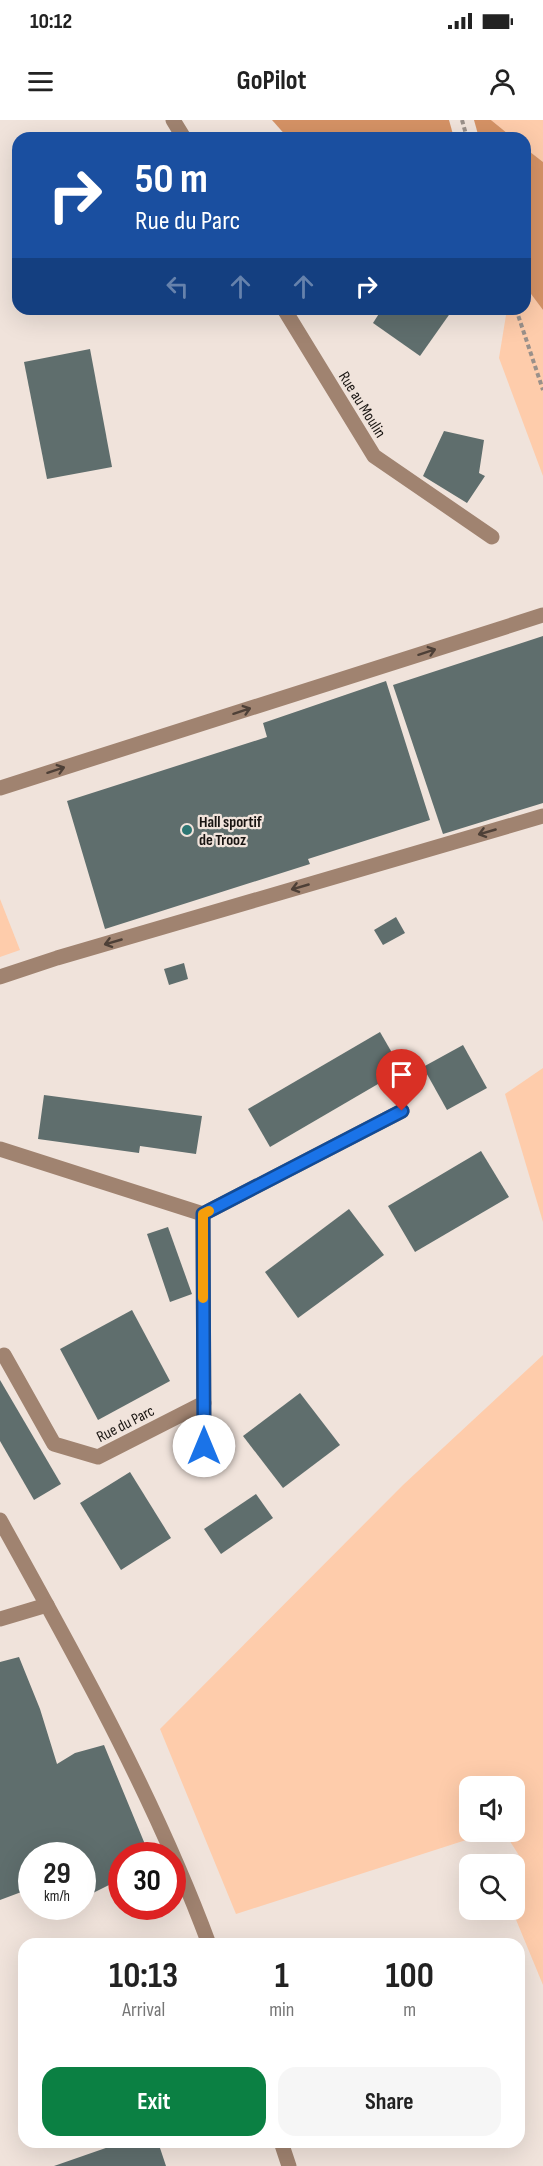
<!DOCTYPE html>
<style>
body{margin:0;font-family:"Sofia Sans Condensed",sans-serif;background:#f6f6f6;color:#222;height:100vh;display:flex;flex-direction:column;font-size:22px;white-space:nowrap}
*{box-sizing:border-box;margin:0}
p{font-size:20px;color:#767676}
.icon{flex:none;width:33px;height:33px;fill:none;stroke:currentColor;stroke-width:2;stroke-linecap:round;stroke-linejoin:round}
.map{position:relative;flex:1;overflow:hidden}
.details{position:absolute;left:18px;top:1818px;width:507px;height:210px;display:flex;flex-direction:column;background:#fff;border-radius:18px;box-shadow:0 6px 24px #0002}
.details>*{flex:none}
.banner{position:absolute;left:12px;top:12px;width:519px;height:183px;border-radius:18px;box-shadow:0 6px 24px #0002;background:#1a4fa0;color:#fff;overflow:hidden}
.tools{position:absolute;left:459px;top:1656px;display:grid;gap:12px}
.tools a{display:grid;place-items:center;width:66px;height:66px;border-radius:12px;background:#fff;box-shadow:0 6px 24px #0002;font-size:30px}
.speed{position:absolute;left:18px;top:1722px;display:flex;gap:12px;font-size:30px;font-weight:700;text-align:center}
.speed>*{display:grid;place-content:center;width:78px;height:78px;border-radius:50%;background:#fff;box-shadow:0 6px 24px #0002;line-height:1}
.speed small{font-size:15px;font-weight:400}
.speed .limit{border:9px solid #d22;background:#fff;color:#111}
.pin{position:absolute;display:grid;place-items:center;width:51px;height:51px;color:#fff;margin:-62px -26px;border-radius:50% 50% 50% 0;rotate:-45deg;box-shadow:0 0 6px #0007}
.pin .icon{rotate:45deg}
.me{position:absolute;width:66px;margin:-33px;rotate:0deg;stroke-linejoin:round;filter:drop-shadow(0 0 4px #0008)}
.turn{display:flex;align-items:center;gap:21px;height:126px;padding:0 24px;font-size:27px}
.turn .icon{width:78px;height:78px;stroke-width:2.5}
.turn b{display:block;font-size:42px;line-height:51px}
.lanes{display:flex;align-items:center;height:57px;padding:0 24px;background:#0003;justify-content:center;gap:30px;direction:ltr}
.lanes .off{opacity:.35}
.eta{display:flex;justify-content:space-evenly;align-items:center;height:102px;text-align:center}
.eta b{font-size:36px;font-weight:700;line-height:42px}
.action{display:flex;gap:12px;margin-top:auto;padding:12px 24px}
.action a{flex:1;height:69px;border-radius:18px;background:#0b8043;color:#fff;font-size:24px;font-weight:700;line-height:69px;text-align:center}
.action a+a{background:#f6f6f6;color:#222}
.status{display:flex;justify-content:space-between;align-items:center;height:42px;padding:0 30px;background:#fff;direction:ltr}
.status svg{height:16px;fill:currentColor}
header{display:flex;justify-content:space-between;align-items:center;height:78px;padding:0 24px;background:#fff;font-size:27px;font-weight:700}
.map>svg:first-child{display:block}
.green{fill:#feccab}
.water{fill:#d59265}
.pier{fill:#f0e3db}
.building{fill:#5f6e6d}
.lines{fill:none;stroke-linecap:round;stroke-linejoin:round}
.path{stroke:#9a908a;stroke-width:4;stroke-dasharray:4.5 3;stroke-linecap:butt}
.minor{stroke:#a08370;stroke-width:15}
.oneway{stroke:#4e4037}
.route-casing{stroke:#114b97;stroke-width:15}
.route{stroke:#1a73e8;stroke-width:10}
.slow{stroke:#f59e0b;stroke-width:10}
.poi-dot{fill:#2d7673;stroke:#f0e3db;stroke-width:2}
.labels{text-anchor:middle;stroke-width:4.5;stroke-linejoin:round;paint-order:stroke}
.street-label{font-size:16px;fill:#181411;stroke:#f0e3db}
.poi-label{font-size:16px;font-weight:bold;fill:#181411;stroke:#f0e3db;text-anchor:start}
</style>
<div class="status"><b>10:12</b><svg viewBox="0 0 49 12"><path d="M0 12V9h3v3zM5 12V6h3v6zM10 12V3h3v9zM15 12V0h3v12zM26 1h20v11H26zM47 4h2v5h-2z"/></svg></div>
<header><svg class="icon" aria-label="menu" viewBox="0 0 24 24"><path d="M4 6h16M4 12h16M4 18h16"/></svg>GoPilot<svg class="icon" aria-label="person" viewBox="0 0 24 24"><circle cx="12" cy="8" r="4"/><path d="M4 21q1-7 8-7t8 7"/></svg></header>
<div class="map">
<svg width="543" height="2046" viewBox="0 0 543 2046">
<rect width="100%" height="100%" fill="#f0e3db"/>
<g class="green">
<path d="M491,0H543V42L525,28V18H513Z"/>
<path d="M525,166L543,190V356L499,238L507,189H525Z"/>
<path d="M0,779L20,830L0,837Z"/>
<path d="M543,948V1102L505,974Z"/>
<path d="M543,1235V1865L512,1790H514L515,1749L522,1740L504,1712H514V1666H470V1712H491L236,1794L160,1609L403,1365Z"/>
</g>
<g class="water">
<path d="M272,0H491L513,18H288Z"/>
<path d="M525,28L543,42V190L525,166Z"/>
</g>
<path class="pier" d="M449,0H474L479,18H454Z"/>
<g class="building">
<path d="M382,189H447L451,192L420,236L373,203Z"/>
<path d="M90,229L112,347L47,359L24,242Z"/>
<path d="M444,311L484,320L479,353L485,356L467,383L423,356Z"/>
<path d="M543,516V683L443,714L393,565Z"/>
<path d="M386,561L430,700L308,739L310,744L105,809L67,681L267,617L263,603Z"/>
<path d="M396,797L405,813L383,825L374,810Z"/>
<path d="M184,843L188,859L169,865L164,849Z"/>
<path d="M380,912L402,950L270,1027L248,989Z"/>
<path d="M463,925L487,968L447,990L423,947Z"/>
<path d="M44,975L202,996L196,1034L140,1026L139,1033L38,1019Z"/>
<path d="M481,1031L509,1077L415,1132L388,1086Z"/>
<path d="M349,1089L384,1135L298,1198L265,1152Z"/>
<path d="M168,1107L192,1174L170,1182L147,1114Z"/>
<path d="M132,1190L170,1261L98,1300L60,1229Z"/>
<path d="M0,1260L61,1364L34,1380L0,1321Z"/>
<path d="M300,1273L340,1325L283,1368L243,1316Z"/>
<path d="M130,1352L171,1418L121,1450L80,1383Z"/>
<path d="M256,1374L273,1398L221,1434L204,1409Z"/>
<path d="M19,1537L40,1589L57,1644L75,1633L104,1625L149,1734L122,1736V1746L109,1752L111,1764L91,1774L82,1766V1736H32V1768L0,1780V1542Z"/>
<path d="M123,2022H158L166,2046H54Z"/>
</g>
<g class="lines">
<g class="path">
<path d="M462,0L467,18"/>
<path d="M516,189L543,270"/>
</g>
<g class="minor">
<path d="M173,0L184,18"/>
<path d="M284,189L374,336L492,417"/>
<path d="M0,668L543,495"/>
<path d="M0,857L57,838L543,696"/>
<path d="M0,1029L203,1094L402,991"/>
<path d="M203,1094L204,1326"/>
<path d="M4,1235L54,1324L98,1337L204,1283"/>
<path d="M0,1400C76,1537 154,1676 209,1824"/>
<path d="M0,1499L47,1485"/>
<path d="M281,2022L289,2046"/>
</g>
</g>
<defs><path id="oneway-shaft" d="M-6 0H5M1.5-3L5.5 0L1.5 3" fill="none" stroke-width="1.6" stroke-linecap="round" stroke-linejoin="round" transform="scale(1.5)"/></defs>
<g class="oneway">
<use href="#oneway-shaft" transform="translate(427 532) rotate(-18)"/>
<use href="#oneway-shaft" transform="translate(242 591) rotate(-18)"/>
<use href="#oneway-shaft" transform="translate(56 650) rotate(-18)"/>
<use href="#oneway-shaft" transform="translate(487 712) rotate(164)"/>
<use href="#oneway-shaft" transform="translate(300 767) rotate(164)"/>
<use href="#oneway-shaft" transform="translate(113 822) rotate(164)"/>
</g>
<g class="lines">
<g class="route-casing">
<path id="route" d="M204,1326L203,1094L402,991"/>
</g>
<use href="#route" class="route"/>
<path class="slow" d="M203,1178V1094L209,1091"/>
</g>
<circle class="poi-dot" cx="187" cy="710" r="6"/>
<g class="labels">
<g class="street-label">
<text transform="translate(363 284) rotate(58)" y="6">Rue au Moulin</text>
<text transform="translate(125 1303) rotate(-27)" y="6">Rue du Parc</text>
</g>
<g class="poi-label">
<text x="199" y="707">Hall sportif<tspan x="199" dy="18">de Trooz</tspan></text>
</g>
</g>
</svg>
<div class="tools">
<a><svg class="icon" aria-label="sound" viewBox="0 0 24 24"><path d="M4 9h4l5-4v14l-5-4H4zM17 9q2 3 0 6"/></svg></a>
<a><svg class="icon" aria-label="search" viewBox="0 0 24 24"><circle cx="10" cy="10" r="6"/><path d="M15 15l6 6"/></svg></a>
</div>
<div class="speed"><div>29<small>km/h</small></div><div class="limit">30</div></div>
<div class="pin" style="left:402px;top:991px;background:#d93025"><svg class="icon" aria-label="arrive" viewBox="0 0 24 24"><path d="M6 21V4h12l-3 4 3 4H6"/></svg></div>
<svg class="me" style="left:204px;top:1326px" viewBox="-20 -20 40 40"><circle r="19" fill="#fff"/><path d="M0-13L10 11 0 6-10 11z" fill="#1a73e8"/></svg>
<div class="banner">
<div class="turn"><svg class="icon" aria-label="right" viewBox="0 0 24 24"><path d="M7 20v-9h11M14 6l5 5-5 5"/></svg><div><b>50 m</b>Rue du Parc</div></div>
<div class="lanes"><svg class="icon off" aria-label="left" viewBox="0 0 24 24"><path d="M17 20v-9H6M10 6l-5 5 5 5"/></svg><svg class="icon off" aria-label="ahead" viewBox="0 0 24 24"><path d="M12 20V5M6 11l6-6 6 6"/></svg><svg class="icon off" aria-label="ahead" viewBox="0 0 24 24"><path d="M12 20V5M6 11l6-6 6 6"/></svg><svg class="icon" aria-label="right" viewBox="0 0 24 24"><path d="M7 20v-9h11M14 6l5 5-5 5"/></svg></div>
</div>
<section class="details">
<div class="eta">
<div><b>10:13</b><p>Arrival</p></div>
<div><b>1</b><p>min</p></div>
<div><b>100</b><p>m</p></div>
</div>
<div class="action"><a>Exit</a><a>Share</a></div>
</section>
</div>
